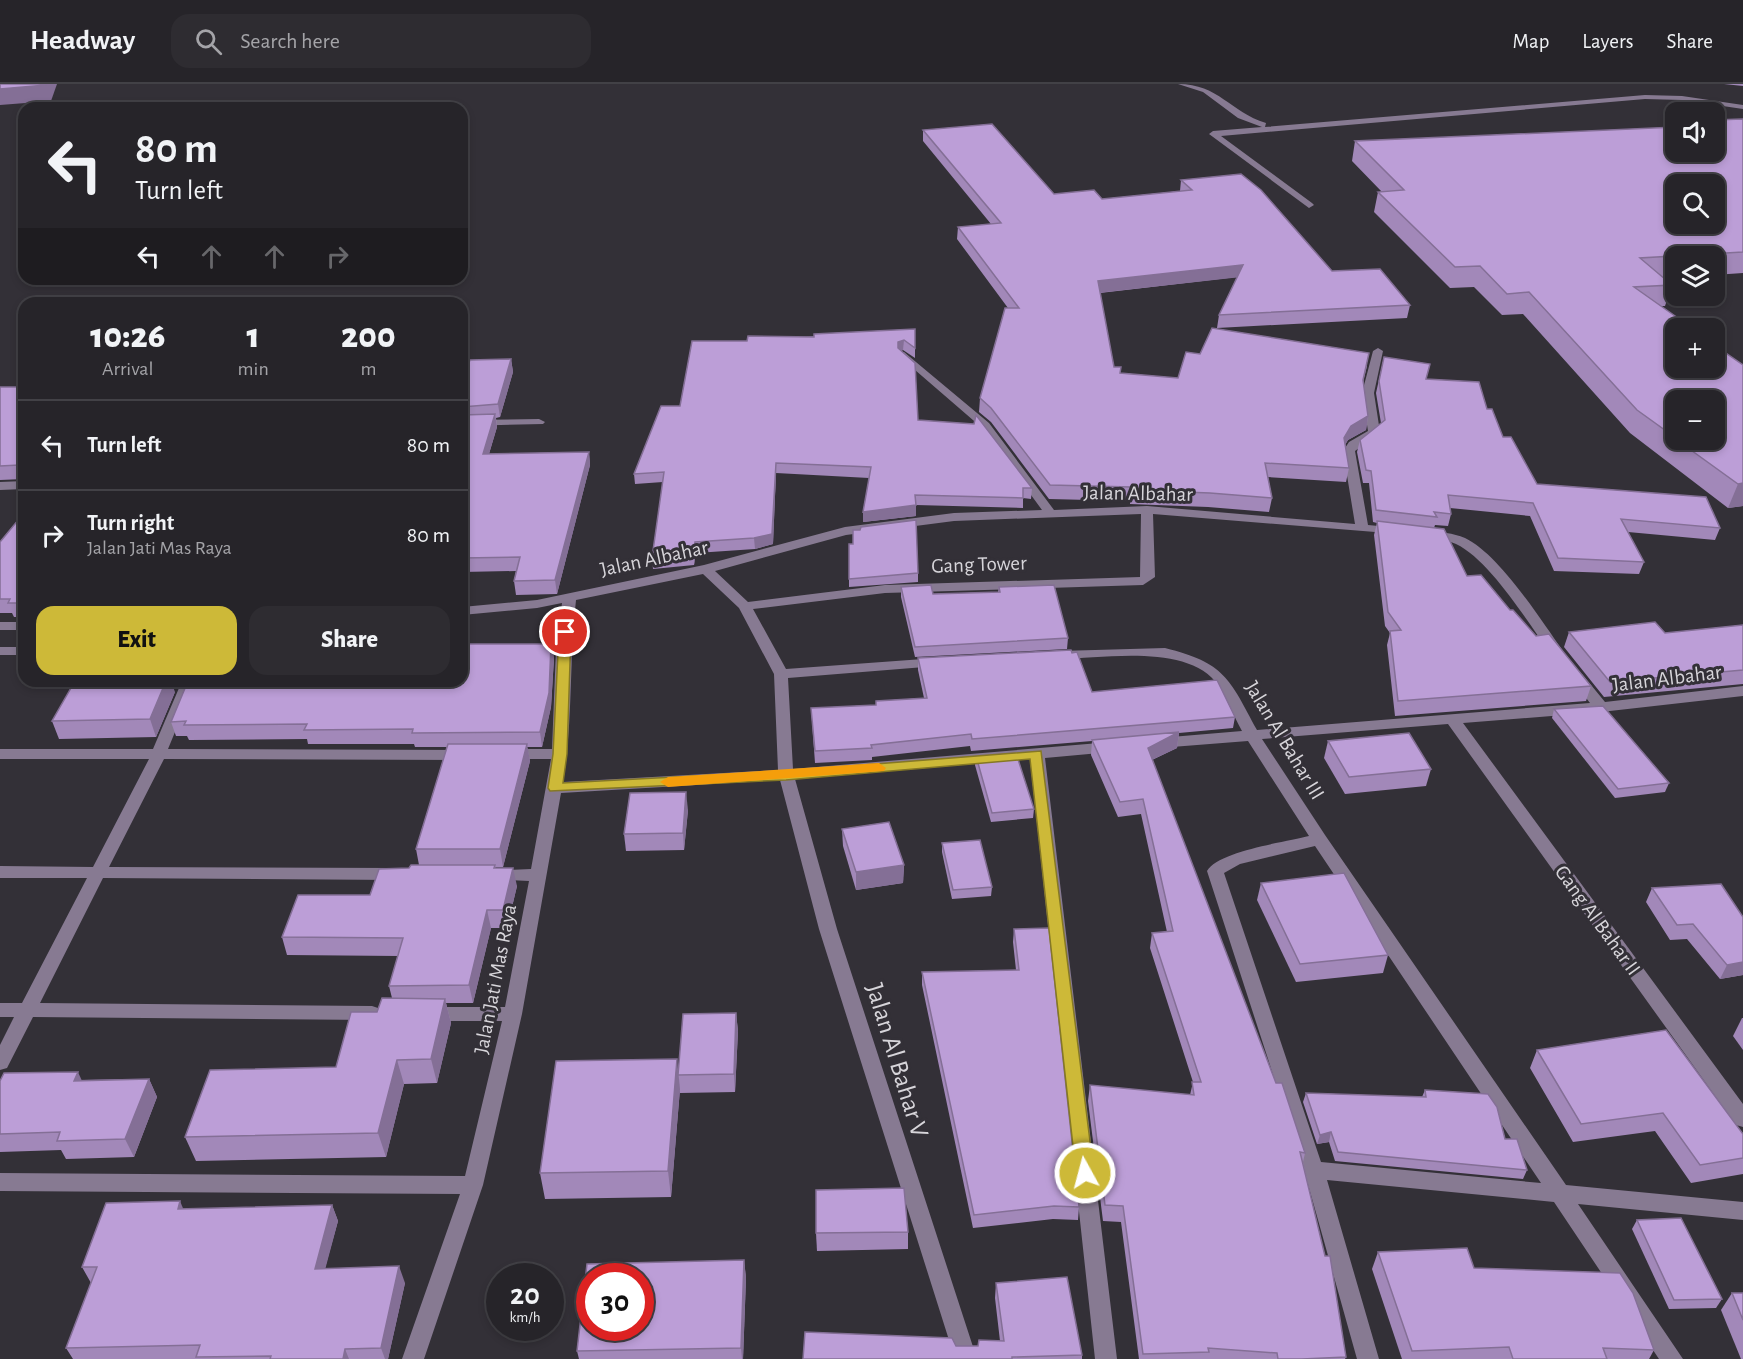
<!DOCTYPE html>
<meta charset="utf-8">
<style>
body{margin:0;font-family:"Alegreya Sans",sans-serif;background:#2e2c31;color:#f1f3f6;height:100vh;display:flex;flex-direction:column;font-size:22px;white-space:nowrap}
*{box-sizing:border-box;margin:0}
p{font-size:20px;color:#a4a4a8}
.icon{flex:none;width:33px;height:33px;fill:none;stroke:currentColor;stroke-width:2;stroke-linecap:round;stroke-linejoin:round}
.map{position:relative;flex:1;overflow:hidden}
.drawer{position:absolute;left:18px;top:213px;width:450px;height:390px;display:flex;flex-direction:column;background:#262429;border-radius:18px;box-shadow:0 3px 9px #0003,0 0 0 2px #424146}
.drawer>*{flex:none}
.top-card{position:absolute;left:18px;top:18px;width:450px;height:183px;border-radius:18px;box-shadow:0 3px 9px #0003,0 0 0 2px #424146;background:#262429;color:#f1f3f6;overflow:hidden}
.buttons{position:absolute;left:1665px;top:18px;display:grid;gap:12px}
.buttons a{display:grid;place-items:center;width:60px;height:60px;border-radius:12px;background:#262429;box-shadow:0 3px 9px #0003,0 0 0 2px #424146;font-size:30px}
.speed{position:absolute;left:486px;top:1179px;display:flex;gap:12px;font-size:30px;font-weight:700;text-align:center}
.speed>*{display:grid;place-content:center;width:78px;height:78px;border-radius:50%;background:#262429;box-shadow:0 3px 9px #0003,0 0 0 2px #424146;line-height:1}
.speed small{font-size:15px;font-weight:400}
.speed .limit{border:9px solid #d22;background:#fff;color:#111}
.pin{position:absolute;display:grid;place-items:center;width:51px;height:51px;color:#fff;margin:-26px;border:3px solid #fff;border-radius:50%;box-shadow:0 2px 6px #0007}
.me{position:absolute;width:66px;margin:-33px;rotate:353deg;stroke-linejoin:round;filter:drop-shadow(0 0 4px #0008)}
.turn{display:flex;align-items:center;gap:21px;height:126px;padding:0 18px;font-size:27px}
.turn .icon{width:78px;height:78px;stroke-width:2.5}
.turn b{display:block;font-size:42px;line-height:51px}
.lanes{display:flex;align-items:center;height:57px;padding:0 18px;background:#0003;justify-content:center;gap:30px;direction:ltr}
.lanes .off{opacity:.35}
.eta{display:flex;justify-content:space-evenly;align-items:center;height:102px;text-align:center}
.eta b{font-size:36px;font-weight:800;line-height:42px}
.primary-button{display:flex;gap:12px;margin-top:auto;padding:12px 18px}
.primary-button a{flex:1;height:69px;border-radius:18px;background:#cdb938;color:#111;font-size:24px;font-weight:800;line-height:69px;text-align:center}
.primary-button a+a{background:#2e2c31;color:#f1f3f6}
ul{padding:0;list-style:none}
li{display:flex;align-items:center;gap:18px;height:90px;padding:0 18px;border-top:2px solid #424146}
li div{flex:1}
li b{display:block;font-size:22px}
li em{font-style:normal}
header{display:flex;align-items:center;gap:36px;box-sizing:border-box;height:84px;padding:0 30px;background:#262429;border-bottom:2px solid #424146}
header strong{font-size:28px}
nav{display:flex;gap:33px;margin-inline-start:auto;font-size:21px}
.search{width:420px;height:54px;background:#2e2c31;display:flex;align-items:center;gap:15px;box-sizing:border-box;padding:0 21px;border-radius:18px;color:#a4a4a8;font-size:22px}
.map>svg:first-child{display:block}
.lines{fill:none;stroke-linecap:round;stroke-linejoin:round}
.minor{fill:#877a92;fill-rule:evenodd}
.wall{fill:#a288b9;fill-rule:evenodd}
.shaded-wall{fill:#846f96}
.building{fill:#bc9ed7;stroke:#846f96;stroke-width:1.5;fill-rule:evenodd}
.route{fill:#cdb938;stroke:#857824;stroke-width:1.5}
.slow{fill:#f59e0b}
.labels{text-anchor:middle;stroke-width:6;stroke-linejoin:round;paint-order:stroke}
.street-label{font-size:21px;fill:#d7d5da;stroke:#333037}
.near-street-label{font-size:26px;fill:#d7d5da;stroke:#333037}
</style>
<header>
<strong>Headway</strong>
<div class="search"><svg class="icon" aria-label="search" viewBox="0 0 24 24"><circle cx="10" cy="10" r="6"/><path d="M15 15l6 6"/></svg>Search here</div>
<nav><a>Map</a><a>Layers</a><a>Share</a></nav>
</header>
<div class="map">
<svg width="1743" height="1275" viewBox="0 0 1743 1275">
<rect width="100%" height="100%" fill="#333037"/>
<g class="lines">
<g class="minor">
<path d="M1178,0C1219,0 1230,28 1266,39L1265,43L1645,11L1682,12L1743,21V25L1682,16L1645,15L1221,52L1312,119L1314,121L1309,124L1209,50L1213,47L1262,43L1238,34L1203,8Z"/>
<path d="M1378,264L1383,267L1374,309L1380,348L1355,367L1368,441L1400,444L1401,447L1400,450L1153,430L1155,493L1143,501L885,509L753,525L786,585L937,574L944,578L937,582L788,594L793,685L1111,658L1119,663L1111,668L1045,674L1117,1275H1095L1030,675L795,695L837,845L977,1275H955L819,845L780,696L561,709L522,930L483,1101L424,1275H402L460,1110L0,1107V1089L465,1092L502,937H429L423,935L420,930L423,925L429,923H505L529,797L490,795L488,791L490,787L531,785L551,675H510L502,670L510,665H552L556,565L562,519L537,524L462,531V523L537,516L704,481L845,443L954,429L1042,426L981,343L900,273V269L904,268L989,339L1054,426L1147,422L1355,440L1343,367L1349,358L1368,347L1362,309L1373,267ZM1141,430L1140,493L885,501L748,518L715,487L846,451L954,437ZM703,490L739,524L774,590L778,686L563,698C573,639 569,577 576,516Z"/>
<path d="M539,335L545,338L543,340L462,342V336Z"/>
<path d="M24,397V405L0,406V398Z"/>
<path d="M1428,447C1440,448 1453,449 1465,454C1499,470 1541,536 1563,567L1561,570H1551C1528,539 1490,476 1456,460C1446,455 1434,456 1423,454L1422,451L1423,448Z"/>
<rect x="0" y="538" width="24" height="8"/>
<rect x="0" y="563" width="24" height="8"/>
<path d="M1165,564C1225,579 1229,594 1257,646L1590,619L1570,593L1577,589L1582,590L1605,618L1743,602V612L1601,628L1463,639L1743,1020V1043L1736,1041L1448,640L1262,655L1325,751L1566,1101L1743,1118V1136L1578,1120L1683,1275H1659L1554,1118L1327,1096L1379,1275H1357L1304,1086L1207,787C1218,767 1286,758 1309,752L1248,657L1159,664L1151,659L1159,654L1242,647C1234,633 1228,616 1219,602C1190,559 1105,574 1060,575L1053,571L1060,567ZM1315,762L1541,1099L1321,1078L1224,789L1240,780Z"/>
<path d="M182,597H196L168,665L465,666L473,671L465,676L164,675L109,783L397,784L403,786L405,790L403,794L397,796L103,794L40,919L372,922L378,924L381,929L378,934L372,936L33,933L7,984L0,986V961L14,933H0V919H22L87,794H0V782L93,783L149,675H0V665H153Z"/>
</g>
</g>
<g class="wall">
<path d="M1724,0H1743V2Z"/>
<path d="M1743,35V189L1714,191V172H1676V193L1664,194L1672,201L1665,222H1661L1714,284L1743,422L1728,424L1630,349L1523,230L1502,231L1474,203L1450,204L1374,128L1378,108H1382L1352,77L1355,57L1676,68ZM1676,316L1714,356H1676Z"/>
<path d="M923,46L1054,110L1102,115L1180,107L1181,96L1332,187L1410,221L1407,234L1217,244L1219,231L1237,193L1100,209L1114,283L1121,289L1178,294L1200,270L1367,282L1363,298L1368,332L1366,346L1348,356L1345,361L1349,384L1346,398L1268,393L1272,414L1269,428L1208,423L1130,420V417L1049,415L991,338L979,328L980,314L1008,224L957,155L958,143L991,140L923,57Z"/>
<path d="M915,245V274L903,266L901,267L918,336L1032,404L1031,415L1023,414V424L916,421V432L863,438L869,394L776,389L773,460L755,465L696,469L694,481L653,485L652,474L663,398L635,400L634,390L680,322L747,257Z"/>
<path d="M1384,273L1487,325L1503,353L1537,400L1720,444L1715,456L1628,448L1644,478L1639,490L1554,487L1530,432L1450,424L1451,430L1448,442L1435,441L1434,444L1467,492L1510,526L1536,552L1591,602L1586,617L1395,632L1387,561L1390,549L1385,542L1374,451L1377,439L1373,438L1369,399H1363L1357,368L1360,356L1381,339L1376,309Z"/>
<path d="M511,275L513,288L500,333L496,334L497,343L489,370L589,368L590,381L557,510L516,511L514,497L516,487L462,488V282Z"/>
<path d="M0,303H24V395L0,396Z"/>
<path d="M24,422V533H14L12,529H0V458L23,430L21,425Z"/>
<path d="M860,446L918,489V498L849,503V460H853Z"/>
<path d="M901,503L933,510L998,508L999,503L1068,554L1067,565L915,573L901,513Z"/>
<path d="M1743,541V600L1604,613L1564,563L1569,548L1665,549Z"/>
<path d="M551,560L554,574L551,623L542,663H527L530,677L503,783H495L496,784L517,802L507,844H491L473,919H446L451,939L437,999L404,1000L386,1073L196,1077L185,1053L336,983L377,928L392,914L389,902L398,872L287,871L282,853L370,811L409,784L419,781L416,765L447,663H415L414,660H308L307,655L189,656L187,652H176L171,638Z"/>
<path d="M1072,569L1092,608L1235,633L1233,644L1179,649L1177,664L1152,676L1276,999L1305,1069L1303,1078L1346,1273L1345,1275H1139L1121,1138L1103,1137L1088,1017L1090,1001L1190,1011L1193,998L1150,864L1152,849L1167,848L1141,730L1118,733L1091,671L1092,657L971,667L970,662L872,673V676L815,679L811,624L876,621V617L924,614L918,586V574Z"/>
<path d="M175,608L156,653L59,655L52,637Z"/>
<path d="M1554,625L1669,699L1665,708L1615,714L1552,634Z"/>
<path d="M1328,657L1431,685L1426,702L1345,710L1324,674Z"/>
<path d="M976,672L1034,725L1033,734L991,738L975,681Z"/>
<path d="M688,726L684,766L626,767L624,750Z"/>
<path d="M842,745L904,781L903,799L856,806L843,762Z"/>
<path d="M942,759L992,803L991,812L952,815L942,768Z"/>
<path d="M1261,799L1388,871L1383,889L1296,898L1257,816Z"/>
<path d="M1721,800L1743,891L1720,895L1687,855L1670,856L1646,818L1652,804Z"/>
<path d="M1014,845L1079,1123L1078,1136L1053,1135L973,1144L922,901V888L1016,886L1013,858Z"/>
<path d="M736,929L738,947L735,1008L680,1009V1005L671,1113L545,1115L540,1089L679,987Z"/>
<path d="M1742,934H1743V966L1733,952Z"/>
<path d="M1537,966L1743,1050V1090L1691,1099L1655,1047L1573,1058L1530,984Z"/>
<path d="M149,995L157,1013L134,1073L66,1075L61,1066L0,1068V997Z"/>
<path d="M1425,1006L1505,1055L1527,1086L1523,1095L1335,1077L1329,1058L1317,1060L1303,1018L1306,1009L1422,1013Z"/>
<path d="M332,1121L338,1137L325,1184L405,1199L388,1275H73L66,1264L91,1199L82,1183L183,1125Z"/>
<path d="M1637,1136L1722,1215L1716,1224L1669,1225L1632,1145Z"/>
<path d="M908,1148V1165L817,1167L816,1149Z"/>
<path d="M1378,1168L1474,1184L1654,1266L1649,1275H1402L1372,1185Z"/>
<path d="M744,1176L746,1194L743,1275H579L577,1267Z"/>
<path d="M996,1199L1082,1271V1275H803L956,1262H978L1000,1257L995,1214Z"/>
<path d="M1732,1209H1743V1275H1741L1721,1226Z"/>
</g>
<g class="shaded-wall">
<path d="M46,0H57L51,17L0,21V5Z"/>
<path d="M1243,181L1241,193L1097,209L1098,197Z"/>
<path d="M904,256L903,266L898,268V258Z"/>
<path d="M511,275L513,288L500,333L498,320Z"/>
<path d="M495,330L497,343L485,383L483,370Z"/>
<path d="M1368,332L1366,346L1348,356L1341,367L1344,354L1351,342Z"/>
<path d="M589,368L590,381L557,510L555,496Z"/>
<path d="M776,379V389L773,460L755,465L754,454Z"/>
<path d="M1743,399V422L1728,424L1738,400Z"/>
<path d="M916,421V432L863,438V428Z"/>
<path d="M695,458L696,469L694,481V470Z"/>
<path d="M551,560L554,574L551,623L542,663L540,648Z"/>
<path d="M166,597H171L175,608L156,653L150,635Z"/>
<path d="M1179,648L1177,664L1145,679L1148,664Z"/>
<path d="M527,660L530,677L503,783L500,765Z"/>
<path d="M686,708L688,726L684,766L683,749Z"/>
<path d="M904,781L903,799L856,806V788Z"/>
<path d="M513,784L517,802L507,844L503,826Z"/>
<path d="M487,826L491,844L473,919L469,901Z"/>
<path d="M1743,878V891L1720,895L1727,881Z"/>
<path d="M445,915L451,939L437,999L431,975Z"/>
<path d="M736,929L738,947L735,1008L734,990Z"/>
<path d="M677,975L680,1005L671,1113L668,1087Z"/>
<path d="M397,976L404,1000L386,1073L378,1049Z"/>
<path d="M78,988L86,1006L74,997Z"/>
<path d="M149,995L157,1013L134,1073L125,1055Z"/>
<path d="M1331,1048L1329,1058L1317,1060L1320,1051Z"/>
<path d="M180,1117L187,1134L178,1125Z"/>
<path d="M332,1121L338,1137L321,1201L315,1185Z"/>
<path d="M744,1176L746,1194L743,1275H742L741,1264Z"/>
<path d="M399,1182L405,1199L388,1275H385L381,1264Z"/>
<path d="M345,1265L349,1275H343Z"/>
</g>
<g class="building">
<path d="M0,0H46V1L0,5Z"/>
<path d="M1743,35V168L1640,174L1672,201L1634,203L1692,244H1676V284H1714V261L1743,281V399L1738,400L1677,356H1714V316H1676V354L1637,326L1529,208L1507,210L1480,182L1455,183L1378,108L1404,106L1355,57L1676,43V68H1714V36ZM1676,100H1714V140H1676Z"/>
<path d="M992,40L1054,110L1094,106L1102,115L1192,106L1181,96L1241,90L1261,106L1332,187L1380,185L1410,221L1219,231L1243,181L1098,197L1114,283H1121L1120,289L1178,294L1186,268L1200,270L1212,244L1369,269L1363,296L1368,332L1351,342L1344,354L1349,384L1265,379L1272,414L1210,409L1132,406L1131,403L1050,401L991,324L980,314L1005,224H1019L958,143L1001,139L923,46Z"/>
<path d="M915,245V264L904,256L898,258V264L915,279L918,336L974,340L976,331L1032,404H1023V414L915,411L916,421L863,428L871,383L776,379L772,450L754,454L695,458L694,470L652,474L664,388L634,390L661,322H680L692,257H747L748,252L814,253V250Z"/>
<path d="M1384,273L1430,280L1426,295L1479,298L1487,325H1492L1503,353H1511L1537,400L1706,413L1720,444L1621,435L1644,478L1558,474L1533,419L1448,411L1451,430L1434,428L1437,433L1376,426L1371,387L1366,386L1360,356L1385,336L1379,297Z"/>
<path d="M511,275L498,320L462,323V282L468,281L470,276Z"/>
<path d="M0,303H24V387H21L19,381L0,382Z"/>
<path d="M495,330L483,370L589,368L555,496L514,497L520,473L462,474V331Z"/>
<path d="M24,429V519H8L10,515H0V458Z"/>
<path d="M916,436L918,489L849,495V460H853V446H860L861,443Z"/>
<path d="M1377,437L1444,445L1467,492L1481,491L1510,526H1513L1536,552L1549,550L1591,602L1398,617L1390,547L1401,546L1388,528Z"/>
<path d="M931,501L933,510L1000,508L999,503L1054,501L1068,554L915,563L901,503Z"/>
<path d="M1655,538L1665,549L1743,541V586L1610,598L1569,548Z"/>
<path d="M462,560H551L549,609L540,648L412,649L413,645L304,646L307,640L184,641L186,637L171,638L188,597H462Z"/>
<path d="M1071,566L1072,569L1077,568L1092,608L1217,596L1235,633L972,655L971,650L871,661L872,664L815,667L811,624L876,621V617L927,614L918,574Z"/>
<path d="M75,597H166L150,635L52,637Z"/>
<path d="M1603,622L1669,699L1618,705L1554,625Z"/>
<path d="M1179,648L1148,664L1276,999H1282L1305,1069L1300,1068L1325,1172H1330L1346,1273L1302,1275H1278L1277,1269L1208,1264L1209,1268L1143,1270L1123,1122L1105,1121L1090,1001L1194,1011L1192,998H1201L1152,849L1173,847L1143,715L1120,718L1092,656Z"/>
<path d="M1409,649L1431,685L1349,693L1328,657Z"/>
<path d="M448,660H527L500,765H416Z"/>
<path d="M1016,669L1034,725L992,729L976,672Z"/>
<path d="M686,708L683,749L624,750L630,709Z"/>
<path d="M889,738L904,781L856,788L842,745Z"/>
<path d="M980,756L992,803L953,806L942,759Z"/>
<path d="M411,781H495L494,784H513L503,826H487L469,901L389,902L403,854L282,853L298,811H370L379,785L409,784Z"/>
<path d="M1344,789L1388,871L1300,880L1261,799Z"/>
<path d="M1721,800L1743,833V878L1727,881L1693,840L1677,841L1652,804Z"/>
<path d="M1049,844L1079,1123L1054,1122L974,1131L922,888L1019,886L1014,845Z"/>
<path d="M382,914L445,915L431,975L397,976L378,1049L185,1053L210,986L336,983L351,928H377Z"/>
<path d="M736,929L734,990L678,991L683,930Z"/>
<path d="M1666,946L1743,1050V1074L1700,1081L1663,1029L1581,1040L1537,966Z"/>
<path d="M677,975L668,1087L540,1089L556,977Z"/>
<path d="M78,988L74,997L149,995L125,1055L57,1057L60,1048L0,1050V997L4,989Z"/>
<path d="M1425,1006L1488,1010L1497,1023L1505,1055H1517L1527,1086L1338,1068L1331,1048L1320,1051L1306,1009L1426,1013Z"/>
<path d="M904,1104L908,1148L816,1149V1106Z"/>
<path d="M180,1117L178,1125L332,1121L315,1185L399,1182L381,1264L345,1265L343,1275H270L271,1272L196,1273L200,1261L66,1264L97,1183H82L106,1119Z"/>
<path d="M1681,1134L1722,1215L1674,1216L1637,1136Z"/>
<path d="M1467,1164L1474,1184L1620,1189L1633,1209L1654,1266L1603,1264L1607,1275H1513L1509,1263L1412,1267L1378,1168Z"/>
<path d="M744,1176L741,1264L577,1267L587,1180ZM590,1192H640V1244H590Z"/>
<path d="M1067,1193L1082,1271L1012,1273V1275H803L805,1248L952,1254L956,1262H978L979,1256L1004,1257L996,1199Z"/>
<path d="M1732,1209H1743V1236Z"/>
</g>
<path class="route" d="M565,544L571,548L567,670L563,699L786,687L1041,667L1094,1089L1091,1094L1085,1097L1078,1094L1076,1089L1030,675L786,696L550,707L548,704L553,670L559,548Z"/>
<path class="slow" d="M879,679L886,684L884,687L668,703L660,698L668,693Z"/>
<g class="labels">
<g class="street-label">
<text transform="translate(1138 409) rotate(1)" y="7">Jalan Albahar</text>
<text transform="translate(654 474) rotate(-12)" y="7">Jalan Albahar</text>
<text transform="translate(979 480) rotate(-2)" y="7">Gang Tower</text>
<text transform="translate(1667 594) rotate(-7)" y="7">Jalan Albahar</text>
<text transform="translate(1285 656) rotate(59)" y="7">Jalan Al Bahar III</text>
<text transform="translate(1598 836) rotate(54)" y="7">Gang Al Bahar II</text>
<text transform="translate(495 895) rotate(-79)" y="7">Jalan Jati Mas Raya</text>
</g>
<g class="near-street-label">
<text transform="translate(898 976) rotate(73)" y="9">Jalan Al Bahar V</text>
</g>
</g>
</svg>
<div class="buttons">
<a><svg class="icon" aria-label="sound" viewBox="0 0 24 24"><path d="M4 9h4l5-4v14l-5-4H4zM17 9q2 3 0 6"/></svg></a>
<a><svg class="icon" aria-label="search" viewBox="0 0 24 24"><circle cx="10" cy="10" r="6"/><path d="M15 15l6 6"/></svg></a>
<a><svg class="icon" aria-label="layers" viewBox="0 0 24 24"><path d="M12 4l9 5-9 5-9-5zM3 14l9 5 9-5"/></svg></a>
<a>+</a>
<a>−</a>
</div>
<div class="speed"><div>20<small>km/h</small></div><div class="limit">30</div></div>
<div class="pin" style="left:565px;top:548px;background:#d93025"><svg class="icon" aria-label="arrive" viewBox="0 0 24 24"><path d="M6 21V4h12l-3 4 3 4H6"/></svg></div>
<svg class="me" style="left:1085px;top:1089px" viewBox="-20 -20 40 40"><circle r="17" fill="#cdb938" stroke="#fff" stroke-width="3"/><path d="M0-11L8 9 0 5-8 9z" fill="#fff"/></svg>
<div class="top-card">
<div class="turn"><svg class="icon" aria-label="left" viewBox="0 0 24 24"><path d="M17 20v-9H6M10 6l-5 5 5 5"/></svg><div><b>80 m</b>Turn left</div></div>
<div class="lanes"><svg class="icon" aria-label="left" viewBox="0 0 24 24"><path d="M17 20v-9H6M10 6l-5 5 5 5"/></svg><svg class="icon off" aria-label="ahead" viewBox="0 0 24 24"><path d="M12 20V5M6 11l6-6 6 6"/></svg><svg class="icon off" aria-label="ahead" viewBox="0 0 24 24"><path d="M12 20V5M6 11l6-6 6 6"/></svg><svg class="icon off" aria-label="right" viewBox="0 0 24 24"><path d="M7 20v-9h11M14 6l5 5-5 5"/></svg></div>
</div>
<section class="drawer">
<div class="eta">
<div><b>10:26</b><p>Arrival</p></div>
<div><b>1</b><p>min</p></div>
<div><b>200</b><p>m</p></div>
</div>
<ul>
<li><svg class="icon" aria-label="left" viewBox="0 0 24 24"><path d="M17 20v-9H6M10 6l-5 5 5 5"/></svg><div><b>Turn left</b></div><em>80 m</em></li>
<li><svg class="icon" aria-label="right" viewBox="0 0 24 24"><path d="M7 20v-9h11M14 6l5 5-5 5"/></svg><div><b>Turn right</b><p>Jalan Jati Mas Raya</p></div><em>80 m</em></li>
</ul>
<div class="primary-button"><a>Exit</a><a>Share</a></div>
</section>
</div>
